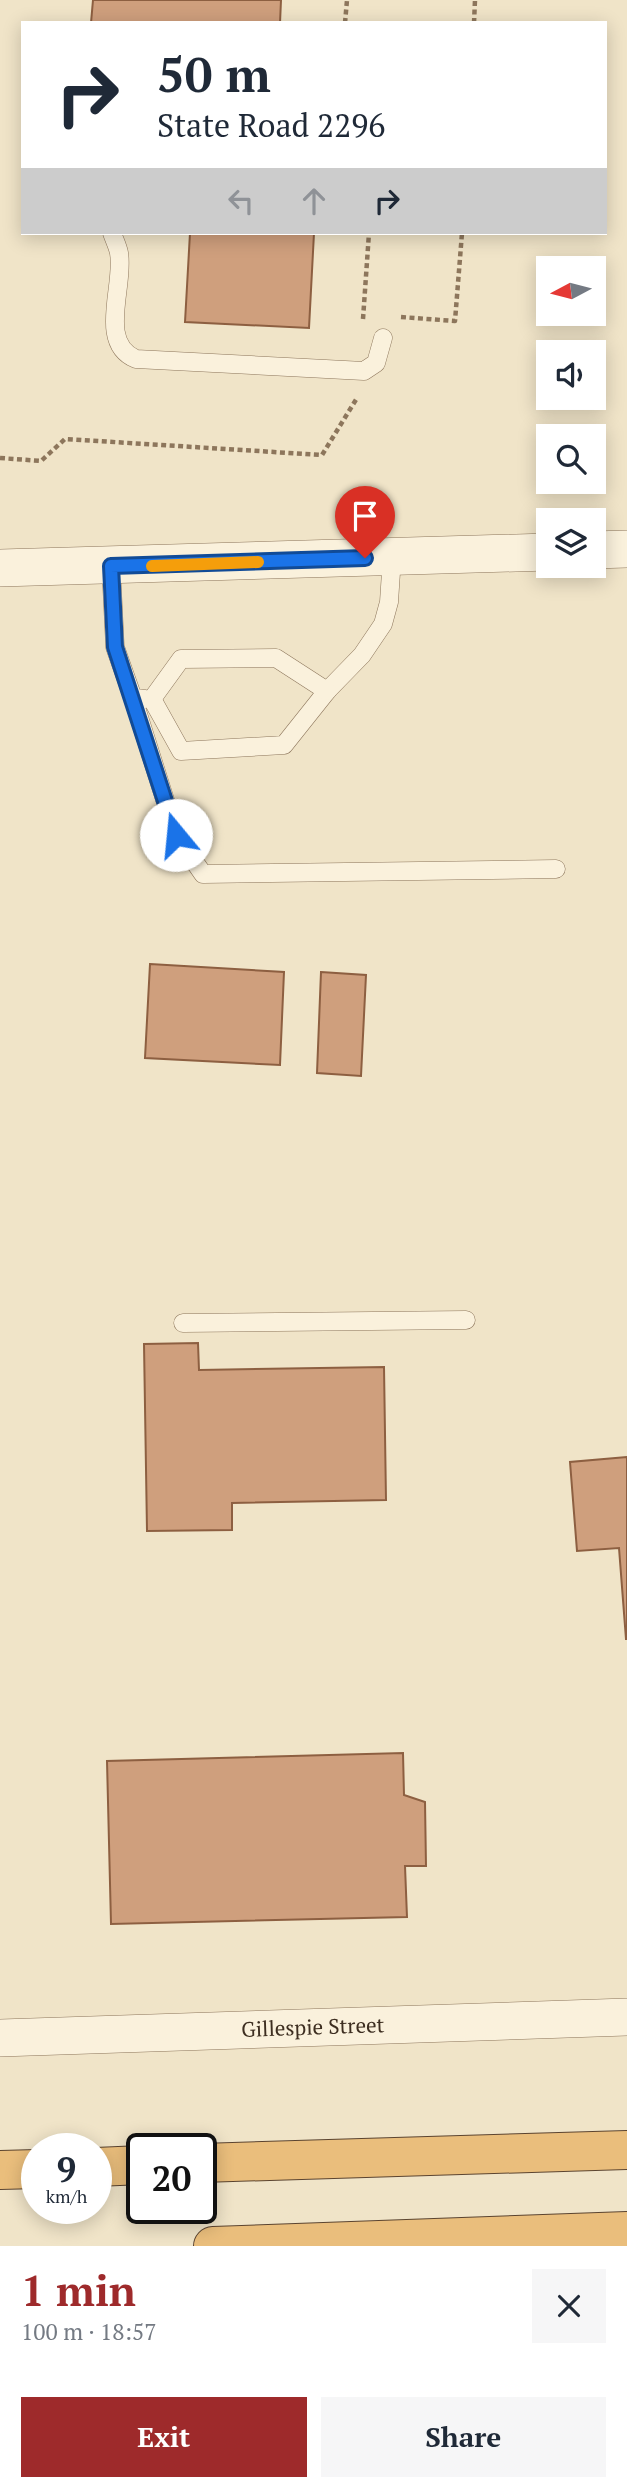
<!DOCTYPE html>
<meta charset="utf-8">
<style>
body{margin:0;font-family:"PT Serif",serif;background:#f6f6f7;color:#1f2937;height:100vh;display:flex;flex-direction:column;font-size:26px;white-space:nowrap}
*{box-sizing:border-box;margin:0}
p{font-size:23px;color:#747a83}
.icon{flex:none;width:38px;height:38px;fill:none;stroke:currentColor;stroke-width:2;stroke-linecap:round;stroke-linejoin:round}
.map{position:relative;height:2246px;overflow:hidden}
.details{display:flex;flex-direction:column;background:#fff;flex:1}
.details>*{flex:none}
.guide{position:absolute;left:21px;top:21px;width:586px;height:214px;border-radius:0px;box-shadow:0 4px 18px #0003;background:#fff;color:#1f2937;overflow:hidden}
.needle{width:46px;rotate:263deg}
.tools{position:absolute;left:536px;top:256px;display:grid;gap:14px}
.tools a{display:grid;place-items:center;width:70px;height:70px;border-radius:0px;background:#fff;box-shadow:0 4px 18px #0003;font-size:35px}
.speed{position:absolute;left:21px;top:2133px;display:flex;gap:14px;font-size:35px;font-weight:700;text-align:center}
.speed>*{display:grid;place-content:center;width:91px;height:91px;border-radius:50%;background:#fff;box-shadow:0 4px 18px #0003;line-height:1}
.speed small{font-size:18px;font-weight:400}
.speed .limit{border:4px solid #111;border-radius:10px;background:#fff;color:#111}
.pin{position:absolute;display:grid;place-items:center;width:60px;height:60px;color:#fff;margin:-72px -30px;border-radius:50% 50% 50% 0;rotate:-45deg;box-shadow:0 0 7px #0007}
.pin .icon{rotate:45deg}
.me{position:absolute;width:77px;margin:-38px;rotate:343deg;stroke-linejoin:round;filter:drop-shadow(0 0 5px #0008)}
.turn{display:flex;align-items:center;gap:24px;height:147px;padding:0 21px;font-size:32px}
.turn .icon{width:91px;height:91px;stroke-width:2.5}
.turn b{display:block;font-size:49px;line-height:60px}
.lanes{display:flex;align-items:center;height:66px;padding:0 21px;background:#0003;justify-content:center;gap:35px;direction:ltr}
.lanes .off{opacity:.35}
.round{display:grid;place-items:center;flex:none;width:74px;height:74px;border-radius:0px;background:#f6f6f7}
.overview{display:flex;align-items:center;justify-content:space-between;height:119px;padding:0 21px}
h1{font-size:42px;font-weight:700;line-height:52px;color:#9e2a2b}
.cta{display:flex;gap:14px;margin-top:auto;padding:14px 21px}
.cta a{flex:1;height:80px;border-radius:0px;background:#9e2a2b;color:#fff;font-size:28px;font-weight:700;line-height:80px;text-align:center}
.cta a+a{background:#f6f6f7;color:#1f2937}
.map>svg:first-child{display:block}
.building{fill:#cf9f7d;stroke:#8d5f41;stroke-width:2}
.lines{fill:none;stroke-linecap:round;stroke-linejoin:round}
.service-casing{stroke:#8d765c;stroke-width:19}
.minor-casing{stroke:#8d765c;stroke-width:38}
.trunk-casing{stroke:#5b4430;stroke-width:40}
.path{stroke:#8d765c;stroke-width:4.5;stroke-dasharray:5 3.5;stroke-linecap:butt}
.service{stroke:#faf1dc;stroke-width:18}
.minor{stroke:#faf1dc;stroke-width:37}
.trunk{stroke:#eabe7c;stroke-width:38}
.route-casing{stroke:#114b97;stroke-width:18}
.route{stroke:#1a73e8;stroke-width:12}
.slow{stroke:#f59e0b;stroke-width:12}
.labels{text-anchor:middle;stroke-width:7;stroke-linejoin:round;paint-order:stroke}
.street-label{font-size:21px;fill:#3d2e20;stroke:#f7eed8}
</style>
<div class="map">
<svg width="627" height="2246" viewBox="0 0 627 2246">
<rect width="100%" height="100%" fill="#f0e4c8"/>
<g class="building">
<path d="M93,0H281L280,23H91Z"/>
<path d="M190,233H314L309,328L185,322Z"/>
<path d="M150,964L284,972L280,1065L145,1058Z"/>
<path d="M321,972L366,975L361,1076L317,1073Z"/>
<path d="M198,1343L199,1370L384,1367L386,1500L232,1503V1530L147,1531L144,1344Z"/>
<path d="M627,1457V1639H626L619,1548L577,1551L570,1462Z"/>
<path d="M403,1753L404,1795L425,1802L426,1866H405L407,1917L111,1924L107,1761Z"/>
</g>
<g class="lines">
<g class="service-casing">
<g id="service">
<path d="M112,233C114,239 118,247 119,253C125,285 97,343 136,359L364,371L376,363L383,338"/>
<path d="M111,566L115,647L133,698L145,699"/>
<path d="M133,698L176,835L203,874L556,869"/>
<path d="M152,699L181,751L284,745L327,691L362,655L383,624L389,602L392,557"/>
<path d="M152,699L181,659L276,658L327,691"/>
<path d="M183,1323L466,1320"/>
</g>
</g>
<g class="minor-casing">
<g id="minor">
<path d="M593,550L627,549"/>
<path d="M0,568L548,552"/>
<path id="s1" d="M0,2038L627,2017"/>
</g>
</g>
<g class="trunk-casing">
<g id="trunk">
<path d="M201,2163L627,2150"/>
<path d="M96,2167L142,2165"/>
<path d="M0,2170L37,2169"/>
<path d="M213,2246L627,2231"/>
</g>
</g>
<g class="path">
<path d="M345,23L347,0"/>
<path d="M474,23L475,0"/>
<path d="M401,317L455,321L462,233"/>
<path d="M363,319L369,233"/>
<path d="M0,458L41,461L65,439L322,455L357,398"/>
</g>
<use href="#service" class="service"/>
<use href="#minor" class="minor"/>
<use href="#trunk" class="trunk"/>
</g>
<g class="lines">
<g class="route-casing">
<path id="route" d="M176,835L115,647L111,566L365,558"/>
</g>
<use href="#route" class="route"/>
<path class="slow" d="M152,566L258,562"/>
</g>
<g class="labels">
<g class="street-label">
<text dy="7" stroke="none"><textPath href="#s1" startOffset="313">Gillespie Street</textPath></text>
</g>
</g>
</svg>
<div class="tools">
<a><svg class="needle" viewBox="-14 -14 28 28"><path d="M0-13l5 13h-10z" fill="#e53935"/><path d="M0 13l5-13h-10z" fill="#747a83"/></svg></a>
<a><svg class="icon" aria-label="sound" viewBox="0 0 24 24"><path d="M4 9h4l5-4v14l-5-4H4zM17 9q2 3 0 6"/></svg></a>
<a><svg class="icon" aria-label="search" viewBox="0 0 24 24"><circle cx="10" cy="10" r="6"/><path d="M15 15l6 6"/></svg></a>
<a><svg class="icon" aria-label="layers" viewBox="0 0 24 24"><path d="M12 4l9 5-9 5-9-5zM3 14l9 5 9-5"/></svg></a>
</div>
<div class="speed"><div>9<small>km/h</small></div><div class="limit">20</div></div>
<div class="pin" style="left:365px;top:558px;background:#d93025"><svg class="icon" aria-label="arrive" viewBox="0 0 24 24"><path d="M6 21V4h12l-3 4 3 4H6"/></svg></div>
<svg class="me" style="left:176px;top:835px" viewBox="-20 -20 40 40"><circle r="19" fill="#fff"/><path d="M0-13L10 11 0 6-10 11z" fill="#1a73e8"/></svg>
<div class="guide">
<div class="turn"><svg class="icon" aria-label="right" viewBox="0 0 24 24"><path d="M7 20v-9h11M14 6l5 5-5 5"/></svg><div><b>50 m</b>State Road 2296</div></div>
<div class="lanes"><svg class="icon off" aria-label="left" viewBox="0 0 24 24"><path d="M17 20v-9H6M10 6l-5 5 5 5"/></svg><svg class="icon off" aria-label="ahead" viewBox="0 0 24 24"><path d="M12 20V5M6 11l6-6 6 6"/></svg><svg class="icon" aria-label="right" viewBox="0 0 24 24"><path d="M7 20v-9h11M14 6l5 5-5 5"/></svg></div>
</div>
</div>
<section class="details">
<div class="overview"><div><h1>1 min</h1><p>100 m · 18:57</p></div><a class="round"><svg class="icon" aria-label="close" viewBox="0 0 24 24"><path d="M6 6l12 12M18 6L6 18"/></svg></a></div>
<div class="cta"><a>Exit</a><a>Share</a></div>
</section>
